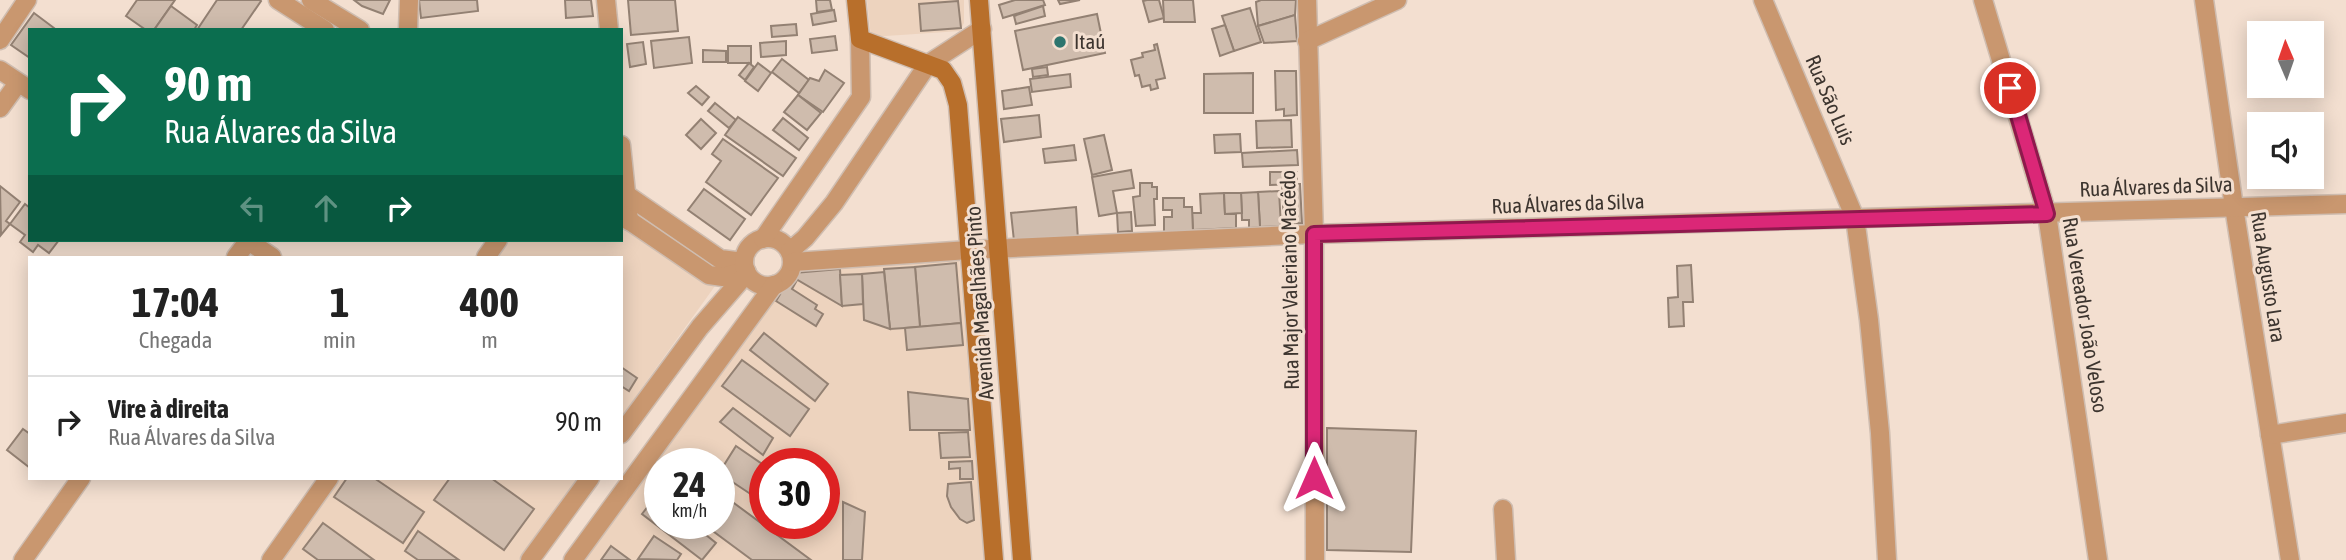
<!DOCTYPE html>
<html lang="pt">
<meta charset="utf-8">
<style>
body{margin:0;font-family:"Asap Condensed",sans-serif;background:#f2f2f2;color:#222;height:100vh;display:flex;flex-direction:column;font-size:26px;white-space:nowrap}
*{box-sizing:border-box;margin:0}
p{font-size:23px;color:#767676}
.icon{flex:none;width:38px;height:38px;fill:none;stroke:currentColor;stroke-width:2;stroke-linecap:round;stroke-linejoin:round}
.map{position:relative;flex:1;overflow:hidden}
.drawer{position:absolute;left:28px;top:256px;width:595px;height:224px;display:flex;flex-direction:column;background:#fff;border-radius:0px;box-shadow:0 4px 18px #0003}
.drawer>*{flex:none}
.hud{position:absolute;left:28px;top:28px;width:595px;height:214px;border-radius:0px;box-shadow:0 4px 18px #0003;background:#0b6e4f;color:#fff;overflow:hidden}
.needle{width:46px;rotate:358deg}
.fabs{position:absolute;left:2247px;top:21px;display:grid;gap:14px}
.fabs a{display:grid;place-items:center;width:77px;height:77px;border-radius:0px;background:#fff;box-shadow:0 4px 18px #0003;font-size:35px}
.speed{position:absolute;left:644px;top:448px;display:flex;gap:14px;font-size:35px;font-weight:700;text-align:center}
.speed>*{display:grid;place-content:center;width:91px;height:91px;border-radius:50%;background:#fff;box-shadow:0 4px 18px #0003;line-height:1}
.speed small{font-size:18px;font-weight:400}
.speed .limit{border:10px solid #d22;background:#fff;color:#111}
.pin{position:absolute;display:grid;place-items:center;width:60px;height:60px;color:#fff;margin:-30px;border:4px solid #fff;border-radius:50%;box-shadow:0 2px 7px #0007}
.me{position:absolute;width:77px;margin:-38px;rotate:0deg;stroke-linejoin:round;filter:drop-shadow(0 0 5px #0008)}
.turn{display:flex;align-items:center;gap:24px;height:147px;padding:0 21px;font-size:32px}
.turn .icon{width:91px;height:91px;stroke-width:2.5}
.turn b{display:block;font-size:49px;line-height:60px}
.lanes{display:flex;align-items:center;height:66px;padding:0 21px;background:#0003;justify-content:center;gap:35px;direction:ltr}
.lanes .off{opacity:.35}
.eta{display:flex;justify-content:space-evenly;align-items:center;height:119px;text-align:center}
.eta b{font-size:42px;font-weight:700;line-height:49px}
ul{padding:0;list-style:none}
li{display:flex;align-items:center;gap:21px;height:91px;padding:0 21px;border-top:2px solid #e0e0e0}
li div{flex:1}
li b{display:block;font-size:26px}
li em{font-style:normal}
.map>svg:first-child{display:block}
.built{fill:#edd3be;fill-rule:evenodd}
.building{fill:#cfbcad;stroke:#938173;stroke-width:2}
.lines{fill:none;stroke-linecap:round;stroke-linejoin:round}
.minor-casing{stroke:#cfbdb0;stroke-width:21}
.tertiary-casing{stroke:#cfbdb0;stroke-width:21}
.secondary-casing{stroke:#cfbdb0;stroke-width:21}
.minor{stroke:#c9976f;stroke-width:18}
.tertiary{stroke:#c9976f;stroke-width:18}
.secondary{stroke:#b86f2b;stroke-width:18}
.route-casing{stroke:#8e194d;stroke-width:18}
.route{stroke:#db2777;stroke-width:12}
.poi-dot{fill:#2d756e;stroke:#f3dfd0;stroke-width:2.5}
.labels{text-anchor:middle;stroke-width:6;stroke-linejoin:round;paint-order:stroke}
.poi-label{font-size:21px;fill:#3d352f;stroke:#f3dfd0;text-anchor:start}
.street-label{font-size:21px;fill:#3d352f;stroke:#f3dfd0}
</style>
<div class="map">
<svg width="2346" height="560" viewBox="0 0 2346 560">
<rect width="100%" height="100%" fill="#f3dfd0"/>
<g class="built">
<path d="M867,0H964V23L960,31L871,37Z"/>
<path d="M621,220L715,286L621,417V257H495L507,240H621Z"/>
<path d="M959,257L984,560H585L792,267ZM660,464H719V523H660ZM765,464H824V523H765Z"/>
<path d="M337,478H578L519,560H278Z"/>
</g>
<g class="building">
<path d="M137,0H175L154,30H146L126,16Z"/>
<path d="M217,0H260L261,1L241,30H197Z"/>
<path d="M354,0H390L383,14L362,6Z"/>
<path d="M419,0H477L478,11L421,18Z"/>
<path d="M565,0H591L593,16L566,18Z"/>
<path d="M628,0H675L678,31L631,35Z"/>
<path d="M816,0H830L832,10L817,12Z"/>
<path d="M1015,0H1043L1045,5L1003,18L999,5Z"/>
<path d="M1058,0H1080L1060,4Z"/>
<path d="M1147,0H1159L1164,18L1149,22L1143,1Z"/>
<path d="M1163,0H1193L1195,22H1164Z"/>
<path d="M1261,0H1296L1295,15L1258,26L1256,2Z"/>
<path d="M958,1L961,28L921,31L919,4Z"/>
<path d="M171,6L197,25L194,30H154Z"/>
<path d="M1043,6L1045,16L1016,24L1014,16Z"/>
<path d="M1250,8L1261,42L1234,51L1222,16Z"/>
<path d="M834,10L836,21L813,25L811,14Z"/>
<path d="M34,13L54,28L53,30H30V58L11,45Z"/>
<path d="M1097,14L1105,53L1023,70L1015,31Z"/>
<path d="M1295,15L1297,41L1264,43L1258,26Z"/>
<path d="M796,24L797,35L772,37L771,26Z"/>
<path d="M1225,25L1234,51L1220,56L1212,29Z"/>
<path d="M835,36L837,50L812,53L810,39Z"/>
<path d="M689,37L692,63L654,68L651,41Z"/>
<path d="M786,41V55L761,57L760,43Z"/>
<path d="M643,42L646,64L630,67L627,44Z"/>
<path d="M1157,44L1165,78L1156,80L1158,88L1151,90L1150,85L1142,87L1139,75L1135,76L1131,60L1143,57L1142,53L1155,50L1154,45Z"/>
<rect x="728" y="46" width="23" height="17"/>
<path d="M703,50L726,51V62H703Z"/>
<path d="M782,59L809,80L799,93L772,72Z"/>
<path d="M749,63L754,67L745,80L739,75Z"/>
<path d="M758,63L771,73L758,91L745,81Z"/>
<path d="M1047,67L1048,75L1033,77L1032,69Z"/>
<path d="M825,70L844,83L823,112L798,95L810,78L819,81Z"/>
<path d="M1275,71H1296L1297,115L1284,116V109L1276,110Z"/>
<path d="M1253,73V113H1204V74Z"/>
<path d="M1070,74L1071,87L1032,92L1030,79Z"/>
<path d="M696,86L709,97L702,105L688,93Z"/>
<path d="M1029,87L1032,105L1004,109L1002,91Z"/>
<path d="M798,95L821,113L807,130L784,112Z"/>
<path d="M715,103L736,120L729,128L708,111Z"/>
<path d="M1039,115L1041,137L1004,142L1001,119Z"/>
<path d="M738,117L796,158L783,176L725,135Z"/>
<path d="M783,118L808,138L799,150L773,130Z"/>
<path d="M701,119L716,133L701,149L686,135Z"/>
<path d="M1291,120L1292,147L1257,148L1256,121Z"/>
<path d="M1240,134L1241,152L1215,153L1214,135Z"/>
<path d="M1104,135L1112,170L1092,175L1084,139Z"/>
<path d="M723,139L778,178L751,215L706,182L721,161L712,154Z"/>
<path d="M1074,145L1076,160L1045,163L1043,149Z"/>
<path d="M1297,150L1298,165L1243,167L1242,153Z"/>
<path d="M1131,170L1134,188L1113,191L1117,213L1099,216L1092,177Z"/>
<path d="M1270,172H1297V184L1270,185Z"/>
<path d="M1140,183H1152V187H1157V199H1154L1155,225L1136,226L1133,197L1140,196Z"/>
<path d="M1282,184H1300L1302,223L1284,224Z"/>
<path d="M0,186L20,202L6,221L10,224L1,235Z"/>
<path d="M704,189L745,219L730,240L688,210Z"/>
<path d="M1279,191L1281,226L1260,227L1258,192Z"/>
<path d="M1258,192L1260,227L1249,228V220H1242L1241,193Z"/>
<path d="M1224,193L1225,214H1236V228L1193,230L1192,213H1201L1200,194Z"/>
<path d="M1224,193H1241L1242,213L1225,214Z"/>
<path d="M1163,198H1184V207H1192L1193,232L1164,233V217H1172V210H1163Z"/>
<path d="M25,204L30,208V240H59L49,253L38,245L33,252L20,242L25,235L10,224Z"/>
<path d="M1076,207L1078,240L1014,241L1011,213Z"/>
<path d="M1131,212L1132,231L1118,232L1117,213Z"/>
<path d="M956,263L961,323L920,327L915,267Z"/>
<path d="M1691,265L1693,302H1683L1684,326L1669,327L1668,298L1678,297L1677,266Z"/>
<path d="M915,267L920,327L890,329L884,269Z"/>
<path d="M840,269L842,306L791,276L794,273Z"/>
<path d="M884,272L890,329L864,320L862,274Z"/>
<path d="M862,274L863,304L842,306L840,275Z"/>
<path d="M791,276L797,280L792,289L817,305L815,309L823,314L816,326L776,301Z"/>
<path d="M961,323L963,345L907,350L905,328Z"/>
<path d="M764,333L828,384L815,401L750,350Z"/>
<path d="M742,360L809,409L790,436L722,386Z"/>
<path d="M621,367L637,378L629,391L621,386Z"/>
<path d="M908,392L968,399L970,430H910Z"/>
<path d="M733,408L773,438L763,455L720,422Z"/>
<path d="M1327,428L1416,431L1411,552L1327,550Z"/>
<path d="M23,429L30,434V468L7,450Z"/>
<path d="M968,432L970,457L941,458L939,433Z"/>
<path d="M736,446L765,466V484L755,497L719,473Z"/>
<path d="M671,457L680,464H666Z"/>
<path d="M972,461L973,479H960V468L949,469V462Z"/>
<path d="M660,472V492L650,485Z"/>
<path d="M347,478H374L424,512L403,543L334,497Z"/>
<path d="M450,478H491L534,509L504,550L434,500Z"/>
<path d="M971,482L974,520L967,523L960,519L951,507L947,496L948,484Z"/>
<path d="M719,492L811,560H752L702,523H719Z"/>
<path d="M656,496L660,499V523H691L716,543L702,560L642,514Z"/>
<path d="M843,502L865,512L862,560H843Z"/>
<path d="M323,523L374,560H318L303,549Z"/>
<path d="M418,531L459,560H418L405,551Z"/>
<path d="M654,536L681,554L677,560L638,559Z"/>
<path d="M611,546L630,560H601Z"/>
</g>
<g class="lines">
<g class="minor-casing">
<g id="minor">
<path d="M606,0L609,30"/>
<path d="M1307,0L1314,234L1315,560"/>
<path d="M1763,0L1855,218L1869,320L1880,433L1887,560"/>
<path d="M1983,0L2047,214L2098,560"/>
<path d="M2204,0L2234,207L2290,560"/>
<path d="M408,30L409,0"/>
<path d="M0,40L27,0"/>
<path d="M1307,41L1397,0"/>
<path d="M0,70L30,90"/>
<path d="M0,108L18,83"/>
<path d="M621,145L629,221"/>
<path d="M247,240L272,257"/>
<path d="M236,257L249,240"/>
<path d="M486,257L498,240"/>
<path d="M2270,435L2346,423"/>
<path d="M1503,509L1506,560"/>
<path d="M23,560L81,478"/>
<path d="M271,560L329,478"/>
</g>
</g>
<g class="tertiary-casing">
<g id="tertiary">
<path d="M278,0L325,30"/>
<path d="M311,0L360,30"/>
<path d="M621,191L720,259L744,262"/>
<path d="M621,215L709,275L723,277L746,270"/>
<circle cx="768" cy="262" r="24"/>
<path d="M763,239L861,97L860,39"/>
<path d="M790,251L805,238L834,203L928,64L982,29"/>
<path d="M793,262L969,250L1314,234L2346,204"/>
<path d="M621,434L700,327L747,273"/>
<path d="M530,560L590,478"/>
<path d="M573,560L774,285"/>
</g>
</g>
<g class="secondary-casing">
<g id="secondary">
<path d="M856,0L860,39L943,70L952,83L958,105L994,560"/>
<path d="M979,0L1022,560"/>
</g>
</g>
<use href="#minor" class="minor"/>
<use href="#tertiary" class="tertiary"/>
<use href="#secondary" class="secondary"/>
</g>
<g class="lines">
<g class="route-casing">
<path id="route" d="M1314,478V234L2047,214L2010,88"/>
</g>
<use href="#route" class="route"/>
</g>
<circle class="poi-dot" cx="1060" cy="42" r="7"/>
<g class="labels">
<g class="poi-label">
<text x="1074" y="49">Itaú</text>
</g>
<g class="street-label">
<text transform="translate(1830 100) rotate(67)" y="7">Rua São Luis</text>
<text transform="translate(2156 187) rotate(-2)" y="7">Rua Álvares da Silva</text>
<text transform="translate(1568 204) rotate(-2)" y="7">Rua Álvares da Silva</text>
<text transform="translate(2268 277) rotate(81)" y="7">Rua Augusto Lara</text>
<text transform="translate(1290 280) rotate(-91)" y="7">Rua Major Valeriano Macêdo</text>
<text transform="translate(980 303) rotate(-94)" y="7">Avenida Magalhães Pinto</text>
<text transform="translate(2085 315) rotate(81)" y="7">Rua Vereador João Veloso</text>
</g>
</g>
</svg>
<div class="fabs">
<a><svg class="needle" viewBox="-14 -14 28 28"><path d="M0-13l5 13h-10z" fill="#e53935"/><path d="M0 13l5-13h-10z" fill="#767676"/></svg></a>
<a><svg class="icon" aria-label="sound" viewBox="0 0 24 24"><path d="M4 9h4l5-4v14l-5-4H4zM17 9q2 3 0 6"/></svg></a>
</div>
<div class="speed"><div>24<small>km/h</small></div><div class="limit">30</div></div>
<div class="pin" style="left:2010px;top:88px;background:#d93025"><svg class="icon" aria-label="arrive" viewBox="0 0 24 24"><path d="M6 21V4h12l-3 4 3 4H6"/></svg></div>
<svg class="me" style="left:1314px;top:478px" viewBox="-20 -20 40 40"><path d="M0-17L14 15 0 8-14 15z" fill="#db2777" stroke="#fff" stroke-width="4"/></svg>
<div class="hud">
<div class="turn"><svg class="icon" aria-label="right" viewBox="0 0 24 24"><path d="M7 20v-9h11M14 6l5 5-5 5"/></svg><div><b>90 m</b>Rua Álvares da Silva</div></div>
<div class="lanes"><svg class="icon off" aria-label="left" viewBox="0 0 24 24"><path d="M17 20v-9H6M10 6l-5 5 5 5"/></svg><svg class="icon off" aria-label="ahead" viewBox="0 0 24 24"><path d="M12 20V5M6 11l6-6 6 6"/></svg><svg class="icon" aria-label="right" viewBox="0 0 24 24"><path d="M7 20v-9h11M14 6l5 5-5 5"/></svg></div>
</div>
<section class="drawer">
<div class="eta">
<div><b>17:04</b><p>Chegada</p></div>
<div><b>1</b><p>min</p></div>
<div><b>400</b><p>m</p></div>
</div>
<ul>
<li><svg class="icon" aria-label="right" viewBox="0 0 24 24"><path d="M7 20v-9h11M14 6l5 5-5 5"/></svg><div><b>Vire à direita</b><p>Rua Álvares da Silva</p></div><em>90 m</em></li>
</ul>
</section>
</div>
